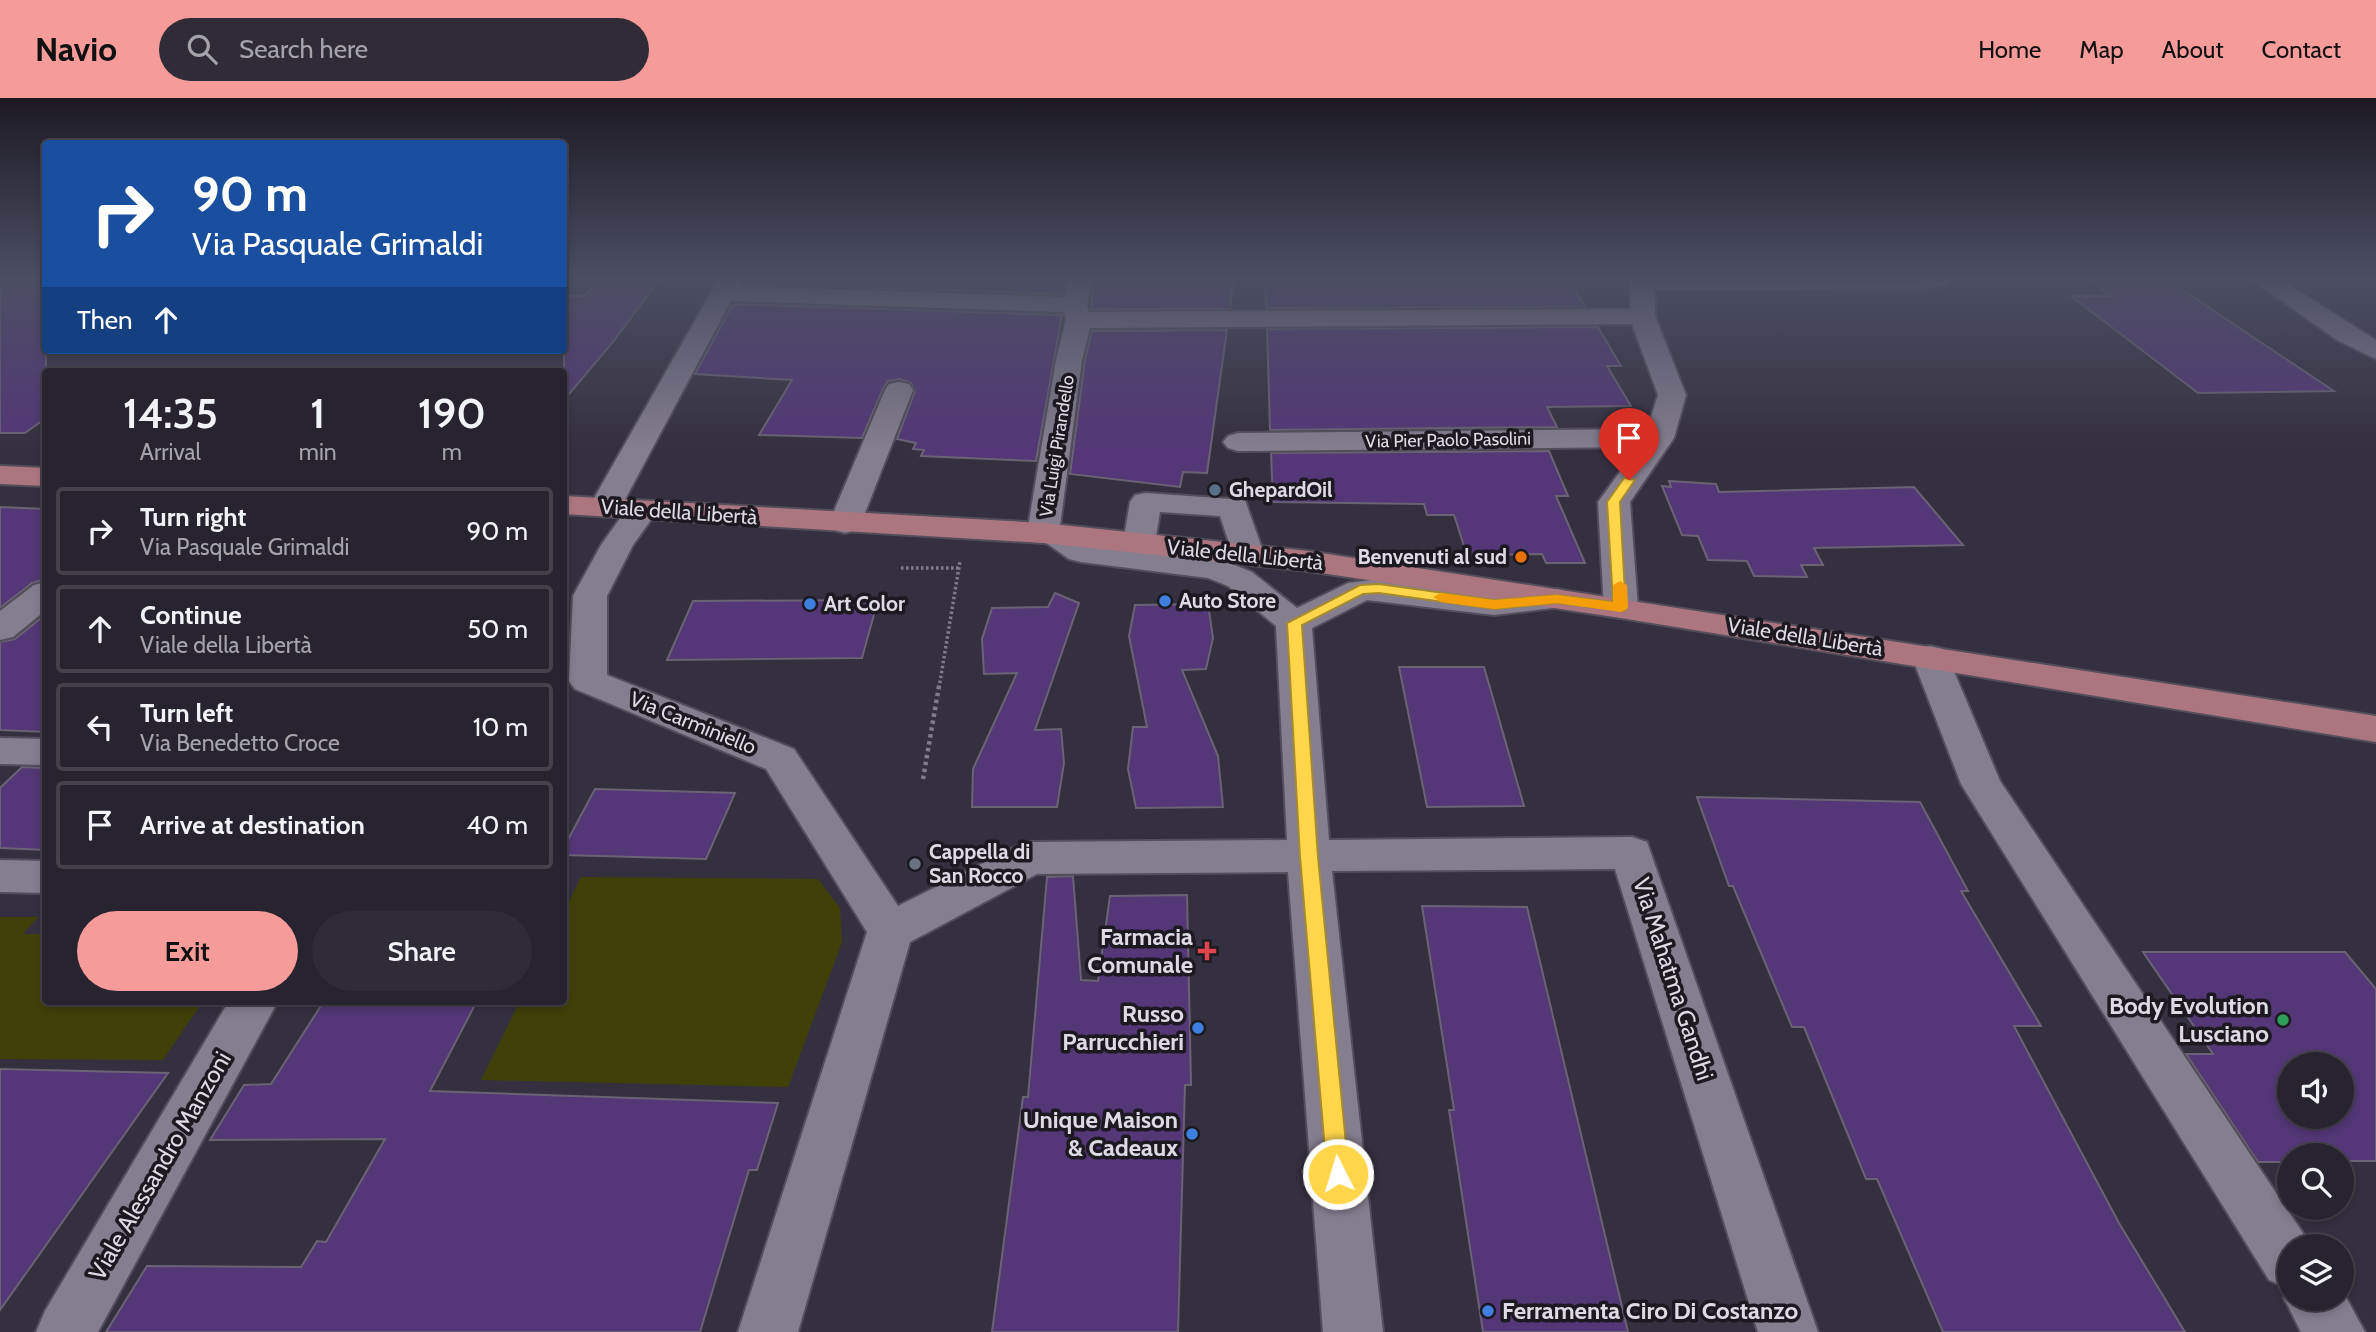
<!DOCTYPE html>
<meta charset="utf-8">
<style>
body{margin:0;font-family:Cabin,sans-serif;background:#302c37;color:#f1f3f6;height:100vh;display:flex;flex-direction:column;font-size:26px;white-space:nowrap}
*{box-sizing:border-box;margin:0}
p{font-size:23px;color:#a5a4aa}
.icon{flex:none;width:38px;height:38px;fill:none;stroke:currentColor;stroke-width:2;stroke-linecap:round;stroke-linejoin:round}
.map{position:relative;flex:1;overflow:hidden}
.drawer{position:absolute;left:42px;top:270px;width:525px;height:637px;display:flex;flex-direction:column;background:#28242f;border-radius:7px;box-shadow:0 4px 10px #0003,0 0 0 2px #44414b}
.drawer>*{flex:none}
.banner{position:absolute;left:42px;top:42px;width:525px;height:214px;border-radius:7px;box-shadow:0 4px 10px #0003,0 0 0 2px #44414b;background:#1a4fa0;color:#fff;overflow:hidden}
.tools{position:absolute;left:2277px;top:954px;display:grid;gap:14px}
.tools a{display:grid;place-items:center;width:77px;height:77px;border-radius:50%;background:#28242f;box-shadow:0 4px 10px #0003,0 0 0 2px #44414b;font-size:35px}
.pin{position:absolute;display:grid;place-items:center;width:60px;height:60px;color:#fff;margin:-72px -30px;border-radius:50% 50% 50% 0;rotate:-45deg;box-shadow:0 0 7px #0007}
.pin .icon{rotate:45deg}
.me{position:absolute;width:77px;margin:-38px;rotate:355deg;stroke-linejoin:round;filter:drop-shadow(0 0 5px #0008)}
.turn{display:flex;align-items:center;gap:24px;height:147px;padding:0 35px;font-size:32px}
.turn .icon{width:91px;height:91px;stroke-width:2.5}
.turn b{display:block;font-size:49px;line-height:60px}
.then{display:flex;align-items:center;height:66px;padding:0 35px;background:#0003;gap:14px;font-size:26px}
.eta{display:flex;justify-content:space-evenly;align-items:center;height:119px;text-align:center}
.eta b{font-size:42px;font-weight:600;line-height:49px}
.cta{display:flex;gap:14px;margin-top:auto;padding:14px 35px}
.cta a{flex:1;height:80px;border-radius:42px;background:#f59b99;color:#111;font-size:28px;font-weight:600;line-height:80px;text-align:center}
.cta a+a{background:#302c37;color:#f1f3f6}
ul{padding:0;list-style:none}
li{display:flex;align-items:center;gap:21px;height:88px;margin:0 14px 10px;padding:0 21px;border:4px solid #44414b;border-radius:7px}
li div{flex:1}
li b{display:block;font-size:26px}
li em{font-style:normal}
header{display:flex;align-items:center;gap:42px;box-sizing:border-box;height:98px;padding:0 35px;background:#f59b99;color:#111}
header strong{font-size:33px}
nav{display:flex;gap:38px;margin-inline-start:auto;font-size:24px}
.search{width:490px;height:63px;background:#302c37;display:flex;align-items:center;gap:18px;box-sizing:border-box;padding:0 24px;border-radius:38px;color:#a5a4aa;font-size:26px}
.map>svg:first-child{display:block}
.green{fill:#404109}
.building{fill:#533777;stroke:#696374;stroke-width:2;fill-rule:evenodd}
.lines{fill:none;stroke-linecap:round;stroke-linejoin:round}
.minor-casing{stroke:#534e5a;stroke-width:4}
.major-casing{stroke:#534e5a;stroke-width:4}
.path-far1{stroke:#7f7b88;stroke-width:3.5;stroke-dasharray:2.5 2.5;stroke-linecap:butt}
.path{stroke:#7f7b88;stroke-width:4.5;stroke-dasharray:3.5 3.5;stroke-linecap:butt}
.minor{fill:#847e8f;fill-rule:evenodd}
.major{fill:#ac7681;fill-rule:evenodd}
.route{fill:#ffd54a;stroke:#a68a30;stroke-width:2}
.slow{fill:#f59e0b}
.service-dot{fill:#5c6f8a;stroke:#1c1920;stroke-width:2.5}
.food-dot{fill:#e8710a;stroke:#1c1920;stroke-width:2.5}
.shop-dot{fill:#3f7fe0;stroke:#1c1920;stroke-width:2.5}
.worship-dot{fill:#6b7280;stroke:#1c1920;stroke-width:2.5}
.health-dot{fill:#e0444e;stroke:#1c1920;stroke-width:2.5}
.leisure-dot{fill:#2e9e5b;stroke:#1c1920;stroke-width:2.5}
.labels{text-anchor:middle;stroke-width:7;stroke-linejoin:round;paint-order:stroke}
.far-street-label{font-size:18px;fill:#dddae4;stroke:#1c1920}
.poi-label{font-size:21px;font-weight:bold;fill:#dddae4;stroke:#1c1920;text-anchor:start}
.street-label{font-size:21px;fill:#dddae4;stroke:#1c1920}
.near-poi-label{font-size:24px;font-weight:bold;fill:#dddae4;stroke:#1c1920;text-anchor:end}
.near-street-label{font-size:24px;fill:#dddae4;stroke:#1c1920}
</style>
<header>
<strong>Navio</strong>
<div class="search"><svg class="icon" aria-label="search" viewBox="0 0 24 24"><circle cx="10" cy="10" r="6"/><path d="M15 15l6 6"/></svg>Search here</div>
<nav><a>Home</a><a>Map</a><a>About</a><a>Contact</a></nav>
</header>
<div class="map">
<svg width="2376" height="1234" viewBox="0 0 2376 1234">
<rect width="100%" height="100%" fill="#35303f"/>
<g class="green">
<path d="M581,779L818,781L840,810L842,844L788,989L481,982L520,903H564V814Z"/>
<path d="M0,819H38L23,836H45L46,903H203L163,962L0,961Z"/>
</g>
<g class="building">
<path d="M0,179H46V320L25,335H0Z"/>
<path d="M602,179H661L613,244L564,302V198H585Z"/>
<path d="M749,179H995L989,183H1065L1062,196L744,186Z"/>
<path d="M1374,179H1528L1531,184L1570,183L1585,209L1266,210L1265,186L1376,185Z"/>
<path d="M2087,179H2163L2334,293L2198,295L2071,198H2111Z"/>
<path d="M1153,182V186L1233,185L1230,211H1091L1094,183Z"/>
<path d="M733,206L1062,217L1036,363L921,358L924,352L913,351L916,345L897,341L915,293L911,285L900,281L888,283L883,291L862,340L759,337L792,282L695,276Z"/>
<path d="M1598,229L1621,268H1607L1631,308L1547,309L1557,329L1270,332L1267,231Z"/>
<path d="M1227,232L1207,375L1183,374L1180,389L1070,376L1085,262L1092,233Z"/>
<path d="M1549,353L1568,398H1556L1585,465H1546L1542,456L1467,457L1454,417H1427L1424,406L1273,404L1271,355Z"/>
<path d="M1669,383L1716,386L1719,394L1914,389L1963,447L1814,450L1823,467H1801L1807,479L1754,478L1747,463L1708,462L1698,438L1682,437L1662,388L1671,389Z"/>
<path d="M0,409L46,411V481L32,485L0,510Z"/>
<path d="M1055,495L1079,505L1035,632L1061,631L1064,665L1057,709H972L973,671L1017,575L984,576L982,541L992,510L1048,509Z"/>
<path d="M878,502L862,560L667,562L693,503Z"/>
<path d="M1208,506L1213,540L1206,571L1182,572L1218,658L1223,709L1136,710L1128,671L1133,629H1147L1129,538L1135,507Z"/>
<path d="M46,516V634L0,632V544L15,541Z"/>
<path d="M1399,569H1484L1524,708L1427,709Z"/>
<path d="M22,669L46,670V752L0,750V690Z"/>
<path d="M595,691L735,695L706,761L564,757V749Z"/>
<path d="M1697,699L1920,704L1968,793H1961L2041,928H2014L2119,1125L2185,1234H1943L1877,1081H1866L1804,929H1792L1733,788H1729Z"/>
<path d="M1073,778L1081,882L1098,883L1110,798L1187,797L1191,987H1185L1178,1234H992L1023,999H1028L1047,779Z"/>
<path d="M1422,808L1527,809L1628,1234H1483L1449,1012H1454Z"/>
<path d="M2143,854H2345L2376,891V1063H2342V1057H2289V1064H2258L2186,956H2213ZM2289,966H2342V1018H2289Z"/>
<path d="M324,903H477L430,993L778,1005L757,1072H749L700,1234H106L147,1168L301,1169L317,1143L326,1144L385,1041L210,1042L244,987L271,986Z"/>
<path d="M0,971L168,975L0,1212Z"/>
</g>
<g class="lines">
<g class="minor-casing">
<g id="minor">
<path d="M720,179H744L739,188L1064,199L1068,179H1092L1087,207L1089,214L1630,211L1631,179H1949L1951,182L1947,187L1939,189L1655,192V218L1686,297L1674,340L1630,404L1638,510L1633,517L1621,520L1609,517L1604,510L1598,404L1638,349L1238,353L1228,350L1223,344L1228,338L1238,335L1647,331L1658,297L1632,226L1090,230L1082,262L1060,428L1090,445L1126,450L1123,445L1130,404L1135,397L1146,395L1245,402L1264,456L1259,463L1247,466L1235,463L1220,418L1160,414L1155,445L1148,453L1227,464L1252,474L1297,510L1348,485L1379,481L1494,497L1557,491L1569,494L1574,501L1569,508L1494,517L1367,502L1312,530L1329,742L1632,739L1647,744L1818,1234H1758L1615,771L1332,773L1383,1234H1323L1288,774L1037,776L910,844L798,1234H738L867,834L766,671L575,591L569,583L573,498L601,447L631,405L642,403L653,405L658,412L633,447L607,498V577L794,651L898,808L1015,749L1030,744L1287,742L1276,528L1228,488L1208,480L1081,464L1069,461L1045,444L1032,442L1027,435L1056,262L1066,222L1064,214L731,203L621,409L616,416L605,418L594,416L589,409Z"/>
<path d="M2248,179H2276L2376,242V261L2337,242Z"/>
<path d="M899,284L909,286L913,292L861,425L856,432L845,435L834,432L829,425L885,292L889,286Z"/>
<path d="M46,484V512L13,539L0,542V513L34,487Z"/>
<path d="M1930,548L1943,551L1948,559L2000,683L2309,1144L2311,1148H2289V1200H2342V1192L2365,1234H2301L2284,1200L2288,1190L2269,1182L1961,686L1912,559L1917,551Z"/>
<path d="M0,640L46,641V667L0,666Z"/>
<path d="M0,762L46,763V795L0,794Z"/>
<path d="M229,903H278L98,1234H36L45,1213Z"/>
</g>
</g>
<g class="major-casing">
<g id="major">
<path d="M0,368L46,370V388L0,386Z"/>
<path d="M564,398L1043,425L1308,453L2376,618V644L1621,520L1308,473L1043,445L564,416Z"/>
</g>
</g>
<g class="path-far1">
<path d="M901,470H959"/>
<path d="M939,590L960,463"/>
</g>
<path class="path" d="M923,681L939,588"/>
<use href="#minor" class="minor"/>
<use href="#major" class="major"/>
</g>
<linearGradient id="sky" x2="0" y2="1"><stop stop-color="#1d1a23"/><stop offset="0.51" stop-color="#4b4e63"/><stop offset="1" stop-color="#4b4e63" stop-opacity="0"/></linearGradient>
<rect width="2376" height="352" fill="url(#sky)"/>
<path class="route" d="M1624,380L1635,382L1620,404L1626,513L1557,505L1494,511L1379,495L1363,496L1302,527L1318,759L1349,1076L1346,1083L1338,1086L1330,1083L1327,1076L1300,759L1287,525L1360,487L1379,486L1494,502L1557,497L1613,504L1607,404Z"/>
<path class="slow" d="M1620,483L1627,487L1628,510L1621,514L1557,505L1494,511L1441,504L1433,499L1441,495L1494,502L1557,497L1613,504V487Z"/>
<circle class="service-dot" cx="1215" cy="392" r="7"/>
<circle class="food-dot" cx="1521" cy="459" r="7"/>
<g class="shop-dot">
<circle cx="1165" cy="503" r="7"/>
<circle cx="810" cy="506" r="7"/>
<circle cx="1198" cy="930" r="7"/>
<circle cx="1192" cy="1036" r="7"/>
<circle cx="1488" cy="1213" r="7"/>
</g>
<circle class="worship-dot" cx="915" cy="766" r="7"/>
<path class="health-dot" d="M1203.5 842.5h7v7h7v7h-7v7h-7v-7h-7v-7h7z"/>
<circle class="leisure-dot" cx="2283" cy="922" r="7"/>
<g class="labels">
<g class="far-street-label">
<text transform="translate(1448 342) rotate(-1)" y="6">Via Pier Paolo Pasolini</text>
<text transform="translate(1057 348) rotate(-81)" y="6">Via Luigi Pirandello</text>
</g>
<g class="poi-label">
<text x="1229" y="399">GhepardOil</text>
<text x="1507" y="466" text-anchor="end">Benvenuti al sud</text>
<text x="1179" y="510">Auto Store</text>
<text x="824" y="513">Art Color</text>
<text x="929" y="761">Cappella di<tspan x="929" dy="24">San Rocco</tspan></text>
</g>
<g class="street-label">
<text transform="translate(679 414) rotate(4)" y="7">Viale della Libertà</text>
<text transform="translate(1245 457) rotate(6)" y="7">Viale della Libertà</text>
<text transform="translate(1805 539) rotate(9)" y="7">Viale della Libertà</text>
<text transform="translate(693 625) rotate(22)" y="7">Via Carminiello</text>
</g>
<g class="near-poi-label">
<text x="1193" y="847">Farmacia<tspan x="1193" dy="28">Comunale</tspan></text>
<text x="2269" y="916">Body Evolution<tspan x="2269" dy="28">Lusciano</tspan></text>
<text x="1184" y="924">Russo<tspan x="1184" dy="28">Parrucchieri</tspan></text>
<text x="1178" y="1030">Unique Maison<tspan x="1178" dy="28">&amp; Cadeaux</tspan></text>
<text x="1502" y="1221" text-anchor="start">Ferramenta Ciro Di Costanzo</text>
</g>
<g class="near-street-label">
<text transform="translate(1673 881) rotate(72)" y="8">Via Mahatma Gandhi</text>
<text transform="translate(160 1068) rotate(-60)" y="8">Viale Alessandro Manzoni</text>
</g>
</g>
</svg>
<div class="tools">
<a><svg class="icon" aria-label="sound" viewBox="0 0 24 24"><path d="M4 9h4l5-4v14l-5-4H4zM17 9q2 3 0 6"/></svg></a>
<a><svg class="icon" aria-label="search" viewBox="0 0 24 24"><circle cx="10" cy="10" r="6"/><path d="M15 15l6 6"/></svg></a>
<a><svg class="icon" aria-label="layers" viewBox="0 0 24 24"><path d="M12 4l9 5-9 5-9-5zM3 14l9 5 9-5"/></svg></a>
</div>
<div class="pin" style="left:1629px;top:382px;background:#d93025"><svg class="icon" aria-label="arrive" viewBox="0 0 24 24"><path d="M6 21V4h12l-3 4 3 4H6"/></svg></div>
<svg class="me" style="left:1338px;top:1076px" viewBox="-20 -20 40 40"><circle r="17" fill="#ffd54a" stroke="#fff" stroke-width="3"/><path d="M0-11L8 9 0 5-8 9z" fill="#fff"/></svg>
<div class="banner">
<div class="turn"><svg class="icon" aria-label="right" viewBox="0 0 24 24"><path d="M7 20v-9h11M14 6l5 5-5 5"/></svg><div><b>90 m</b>Via Pasquale Grimaldi</div></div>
<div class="then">Then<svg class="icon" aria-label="ahead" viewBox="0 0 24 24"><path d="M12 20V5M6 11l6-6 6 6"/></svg></div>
</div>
<section class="drawer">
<div class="eta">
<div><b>14:35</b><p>Arrival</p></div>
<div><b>1</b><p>min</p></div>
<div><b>190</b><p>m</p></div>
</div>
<ul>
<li><svg class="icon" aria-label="right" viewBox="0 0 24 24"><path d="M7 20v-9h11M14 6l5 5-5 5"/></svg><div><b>Turn right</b><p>Via Pasquale Grimaldi</p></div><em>90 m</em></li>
<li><svg class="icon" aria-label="ahead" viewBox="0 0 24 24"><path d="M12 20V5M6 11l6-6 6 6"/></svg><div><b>Continue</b><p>Viale della Libertà</p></div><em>50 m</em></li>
<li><svg class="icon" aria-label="left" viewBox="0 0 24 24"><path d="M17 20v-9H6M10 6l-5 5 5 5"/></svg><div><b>Turn left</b><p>Via Benedetto Croce</p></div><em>10 m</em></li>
<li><svg class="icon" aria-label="arrive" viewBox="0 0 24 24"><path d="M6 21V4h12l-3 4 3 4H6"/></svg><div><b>Arrive at destination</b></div><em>40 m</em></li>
</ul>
<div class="cta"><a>Exit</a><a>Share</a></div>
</section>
</div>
